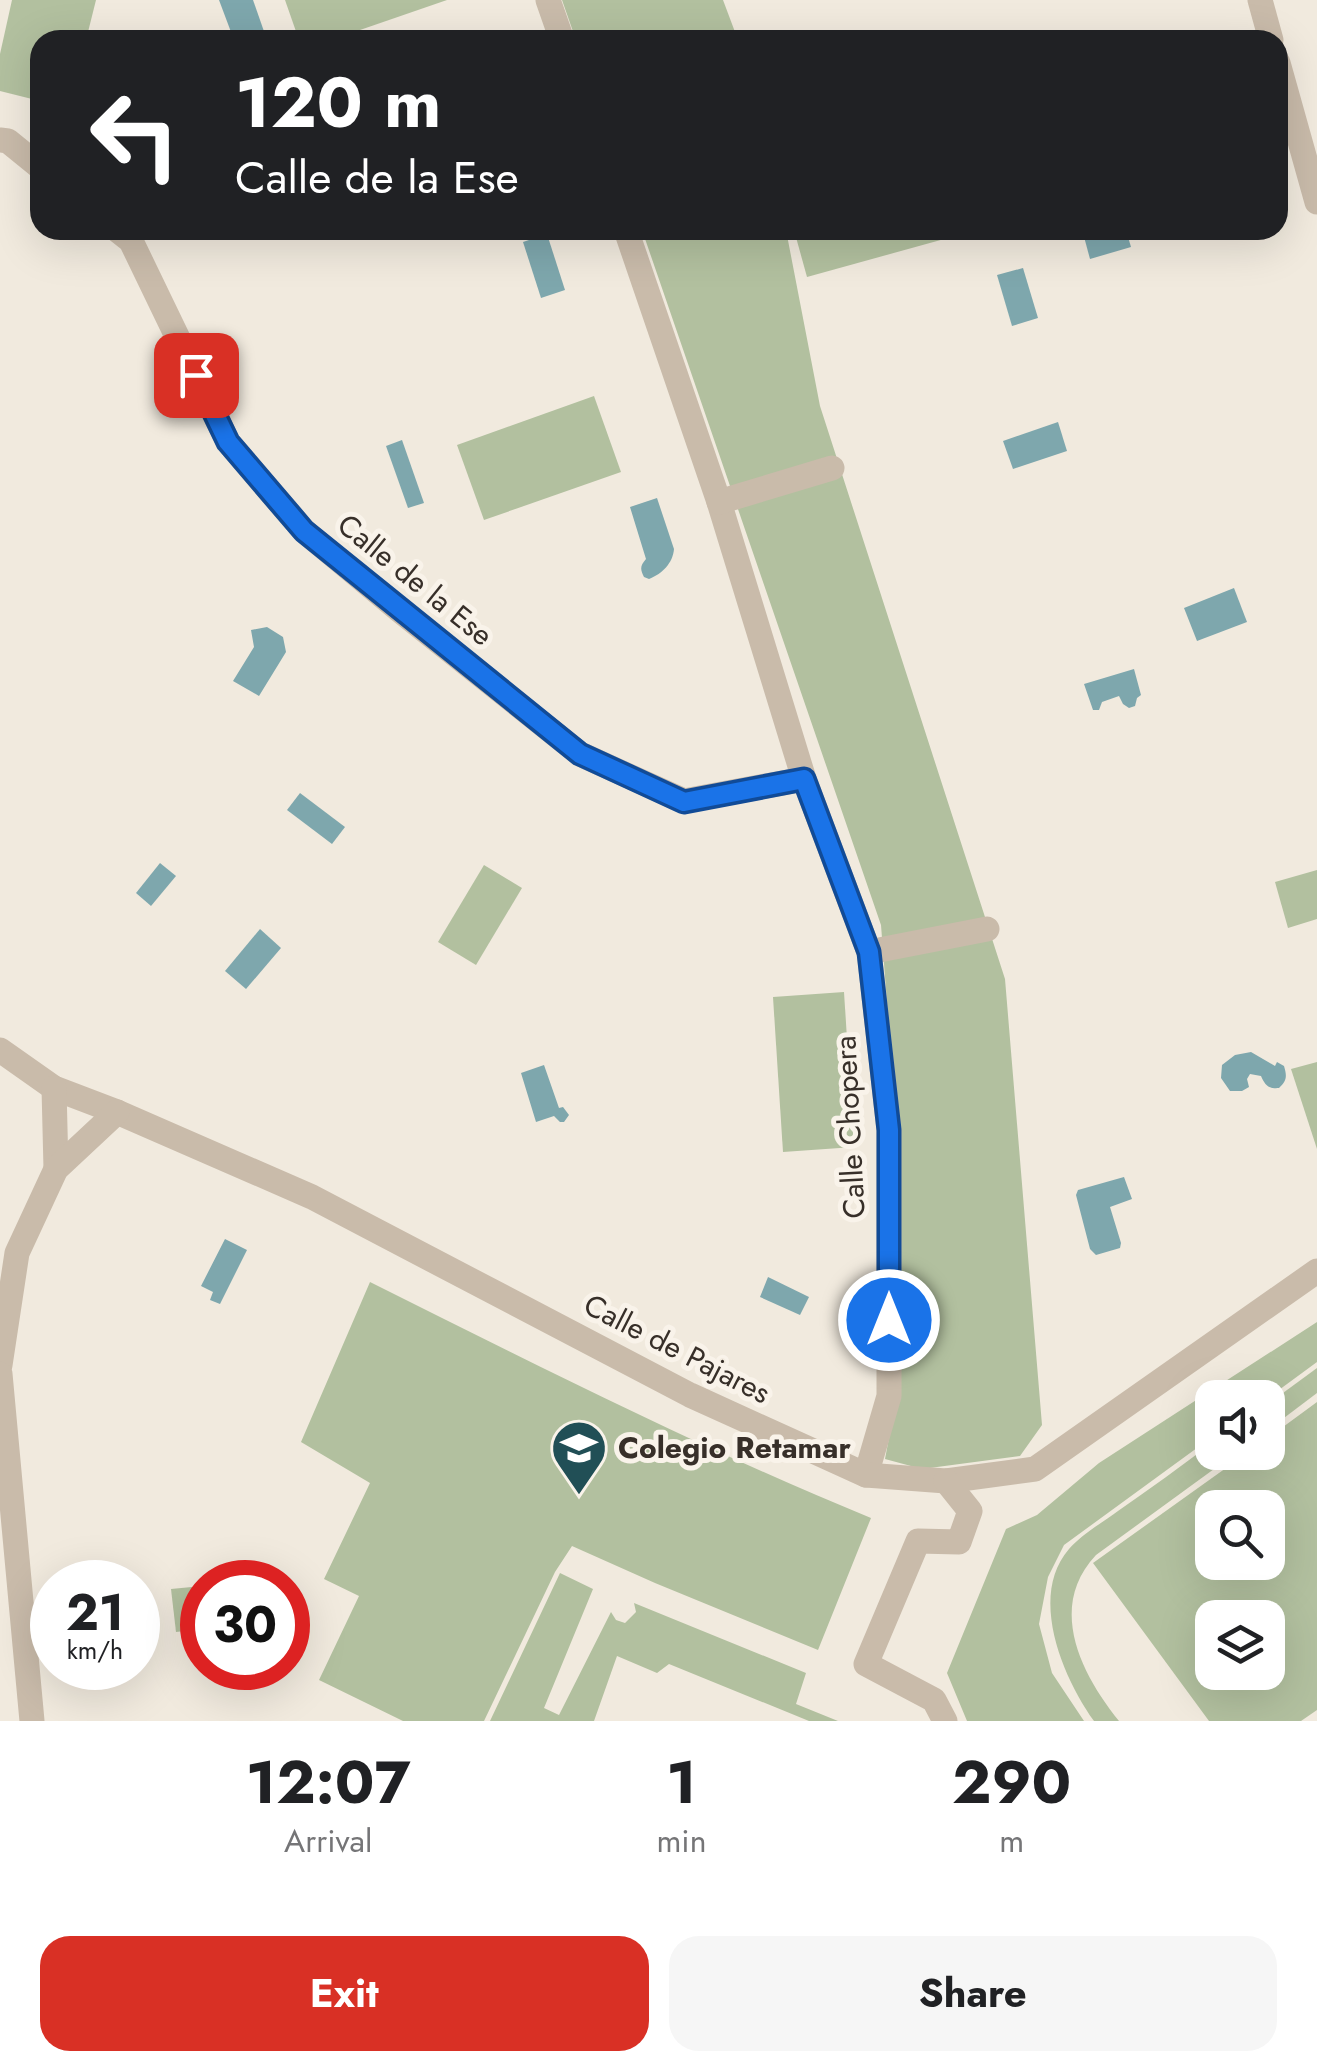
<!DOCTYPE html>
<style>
body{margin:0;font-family:Jost,sans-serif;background:#f6f6f6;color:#202124;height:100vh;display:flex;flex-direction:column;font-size:38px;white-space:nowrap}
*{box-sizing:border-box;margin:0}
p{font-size:32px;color:#757577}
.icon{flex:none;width:55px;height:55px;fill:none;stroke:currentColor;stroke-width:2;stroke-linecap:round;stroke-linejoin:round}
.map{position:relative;height:1721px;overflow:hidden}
.side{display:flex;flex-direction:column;background:#fff;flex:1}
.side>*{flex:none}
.top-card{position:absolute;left:30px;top:30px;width:1258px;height:210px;border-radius:30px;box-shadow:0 10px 40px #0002;background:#202124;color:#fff;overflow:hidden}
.fabs{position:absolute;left:1195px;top:1380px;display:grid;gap:20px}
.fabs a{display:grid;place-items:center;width:90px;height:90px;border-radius:20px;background:#fff;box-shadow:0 10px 40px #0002;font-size:50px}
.speed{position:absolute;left:30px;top:1560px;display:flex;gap:20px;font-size:50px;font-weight:700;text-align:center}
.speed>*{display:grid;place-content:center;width:130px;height:130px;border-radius:50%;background:#fff;box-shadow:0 10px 40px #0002;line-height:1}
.speed small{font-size:25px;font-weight:400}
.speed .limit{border:15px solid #d22;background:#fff;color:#111}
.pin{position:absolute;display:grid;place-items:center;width:85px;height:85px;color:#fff;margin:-42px;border-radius:20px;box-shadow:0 5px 15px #0006}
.me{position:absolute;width:110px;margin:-55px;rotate:0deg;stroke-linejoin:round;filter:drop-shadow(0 0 8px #0008)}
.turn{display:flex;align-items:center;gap:35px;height:210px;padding:0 40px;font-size:45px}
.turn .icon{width:130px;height:130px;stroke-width:2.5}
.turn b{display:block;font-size:70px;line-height:85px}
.eta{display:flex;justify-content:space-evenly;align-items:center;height:170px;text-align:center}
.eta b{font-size:60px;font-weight:700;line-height:70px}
.primary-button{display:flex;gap:20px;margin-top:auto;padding:20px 40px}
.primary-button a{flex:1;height:115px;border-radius:30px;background:#d93025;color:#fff;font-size:40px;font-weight:700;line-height:115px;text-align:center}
.primary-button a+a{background:#f6f6f6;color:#202124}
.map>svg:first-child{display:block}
.green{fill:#b2c09f;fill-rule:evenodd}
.water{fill:#7ea7ad}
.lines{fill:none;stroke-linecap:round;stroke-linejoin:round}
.minor{stroke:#c9bbaa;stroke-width:25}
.route-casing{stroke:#114b97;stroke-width:25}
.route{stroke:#1a73e8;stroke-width:18}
.labels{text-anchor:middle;stroke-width:10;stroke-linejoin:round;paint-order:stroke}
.street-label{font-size:30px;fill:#372f29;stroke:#f9f3ea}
.poi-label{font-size:30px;font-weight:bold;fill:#372f29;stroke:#f9f3ea;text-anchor:start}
</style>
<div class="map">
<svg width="1317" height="1721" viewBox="0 0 1317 1721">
<rect width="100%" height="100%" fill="#f1eade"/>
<g class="green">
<path d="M12,0H96L86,40H40V101L0,91V54Z"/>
<path d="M285,0H447L331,40H299Z"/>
<path d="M562,0H723L738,40H576Z"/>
<path d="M642,230H786L820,406L1005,979L1042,1425L1020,1456L922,1469L885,1459L898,1390V1145L881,925Z"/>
<path d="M794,230H965L966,233L807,277Z"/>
<path d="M594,396L621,472L484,520L457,445Z"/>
<path d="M484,865L522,888L476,965L438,942Z"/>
<path d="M1317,870V919L1288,928L1275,882Z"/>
<path d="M844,992L854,1147L783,1152L773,997Z"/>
<path d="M1317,1062V1149L1291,1069Z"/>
<path d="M370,1282C536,1365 700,1448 871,1518L818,1650L655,1583L572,1546L555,1572L484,1721H403L319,1680L359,1596L324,1579L370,1483L301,1442Z"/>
<path d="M1317,1322V1362L1268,1398H1212V1437L1064,1545L1048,1577L1039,1624L1052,1673L1084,1721H967L947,1673L1006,1529L1037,1515L1099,1463Z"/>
<path d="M1317,1368V1393L1268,1430V1404Z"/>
<path d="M1317,1402V1710L1301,1721H1209L1093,1563L1247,1453L1268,1452V1438ZM1212,1508H1268V1562H1212ZM1212,1618H1268V1672H1212Z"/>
<path d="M1212,1443V1452L1236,1453L1096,1555C1047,1607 1081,1674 1119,1721H1094C1063,1678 1028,1596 1069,1549C1082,1534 1102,1523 1118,1511C1150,1489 1181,1466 1212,1443Z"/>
<path d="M560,1573L593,1589L544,1708L559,1715L611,1612L616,1620L625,1623L636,1612L634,1603L806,1673L796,1704L838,1721H809L669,1664L657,1673L617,1656L594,1721H490Z"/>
<path d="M202,1586V1629L176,1632L171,1589Z"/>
</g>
<g class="water">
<path d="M219,0H253L267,40H234Z"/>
<path d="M1093,230H1126L1131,247L1090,259L1083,233Z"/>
<path d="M547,234L565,290L541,298L523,242Z"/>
<path d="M1023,268L1038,318L1012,326L997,275Z"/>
<path d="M1058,422L1067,451L1013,469L1003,441Z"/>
<path d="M402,440L424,503L408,508L386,446Z"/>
<path d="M657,498L674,549C673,563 662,574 649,579L644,577C640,569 640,566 646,559L630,507Z"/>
<path d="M1234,588L1247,622L1197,641L1184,608Z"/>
<path d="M267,627L283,637L286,652L259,696L233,681L254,647L251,630Z"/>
<path d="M1134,669L1141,695L1137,698L1135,706L1129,708L1123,704L1119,696L1102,702L1099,710H1093L1084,684Z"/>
<path d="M300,793L345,827L332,844L287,810Z"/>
<path d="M160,863L176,876L151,906L136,893Z"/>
<path d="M260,929L281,948L246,989L225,971Z"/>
<path d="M1251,1052L1275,1066L1277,1062L1284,1066C1287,1076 1287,1081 1279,1088C1268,1089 1265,1085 1261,1076L1250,1074L1247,1079L1249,1087L1242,1091H1230L1221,1078L1222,1065L1235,1055Z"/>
<path d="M544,1065L559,1108L563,1107L569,1115L564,1122H560L554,1116L536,1122L521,1073Z"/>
<path d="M1124,1177L1132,1199L1110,1207L1121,1243L1120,1248L1096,1255L1090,1249L1076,1195L1078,1190Z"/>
<path d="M225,1239L247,1250L220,1304L210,1300L213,1292L201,1286Z"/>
<path d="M768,1277L809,1297L800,1315L760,1297Z"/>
</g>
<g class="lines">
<g class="minor">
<path d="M548,0L562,40"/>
<path d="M1260,0L1271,40"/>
<path d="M1278,63L1317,202"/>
<path d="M0,140L8,141L40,167"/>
<path d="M117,230L131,241L228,442L304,531L399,610L580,754L684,801L804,779"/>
<path d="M626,230L719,502L804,779L869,952L889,1130V1396L866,1475"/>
<path d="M719,502L832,468"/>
<path d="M869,952L987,929"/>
<path d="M0,1050L54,1088L117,1112L312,1197L690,1395L866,1475L946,1481L1035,1469L1317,1271"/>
<path d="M54,1088L56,1169"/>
<path d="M0,1365L17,1253L56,1169L117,1112"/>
<path d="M0,1374L32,1721"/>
<path d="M945,1721L934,1700L866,1664L918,1541L959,1542L970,1511L946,1481"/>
</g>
</g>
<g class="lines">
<g class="route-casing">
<path id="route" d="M196,375L228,442L304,531L580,754L684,802L804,779L869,952L889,1130V1320"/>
</g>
<use href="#route" class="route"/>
</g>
<defs>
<g id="school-pin" transform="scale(2.875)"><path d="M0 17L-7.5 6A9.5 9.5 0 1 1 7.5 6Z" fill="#214f56" stroke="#f9f3ea"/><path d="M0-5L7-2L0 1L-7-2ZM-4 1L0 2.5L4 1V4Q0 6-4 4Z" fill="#fff"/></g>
</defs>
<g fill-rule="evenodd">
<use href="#school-pin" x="579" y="1448"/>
</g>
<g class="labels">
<g class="street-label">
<text transform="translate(415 580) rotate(39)" y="10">Calle de la Ese</text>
<text transform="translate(850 1127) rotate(-93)" y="10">Calle Chopera</text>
<text transform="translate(677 1349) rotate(27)" y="10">Calle de Pajares</text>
</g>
<g class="poi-label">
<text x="618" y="1458">Colegio Retamar</text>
</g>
</g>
</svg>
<div class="fabs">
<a><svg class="icon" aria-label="sound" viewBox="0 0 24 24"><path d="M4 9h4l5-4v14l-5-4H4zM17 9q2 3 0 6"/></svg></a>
<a><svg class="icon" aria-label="search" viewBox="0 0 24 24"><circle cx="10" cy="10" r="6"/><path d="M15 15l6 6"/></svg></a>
<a><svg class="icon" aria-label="layers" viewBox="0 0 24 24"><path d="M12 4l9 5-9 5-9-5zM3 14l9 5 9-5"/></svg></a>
</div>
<div class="speed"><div>21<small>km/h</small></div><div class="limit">30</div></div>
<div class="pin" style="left:196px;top:375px;background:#d93025"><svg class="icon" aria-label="arrive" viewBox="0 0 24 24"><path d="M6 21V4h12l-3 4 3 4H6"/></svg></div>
<svg class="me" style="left:889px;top:1320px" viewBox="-20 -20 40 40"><circle r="17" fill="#1a73e8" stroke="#fff" stroke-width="3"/><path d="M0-11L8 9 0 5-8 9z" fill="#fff"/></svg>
<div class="top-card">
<div class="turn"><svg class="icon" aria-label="left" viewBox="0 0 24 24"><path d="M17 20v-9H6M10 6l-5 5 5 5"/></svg><div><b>120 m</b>Calle de la Ese</div></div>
</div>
</div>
<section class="side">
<div class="eta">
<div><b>12:07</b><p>Arrival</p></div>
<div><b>1</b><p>min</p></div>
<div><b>290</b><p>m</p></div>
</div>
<div class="primary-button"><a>Exit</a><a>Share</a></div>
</section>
